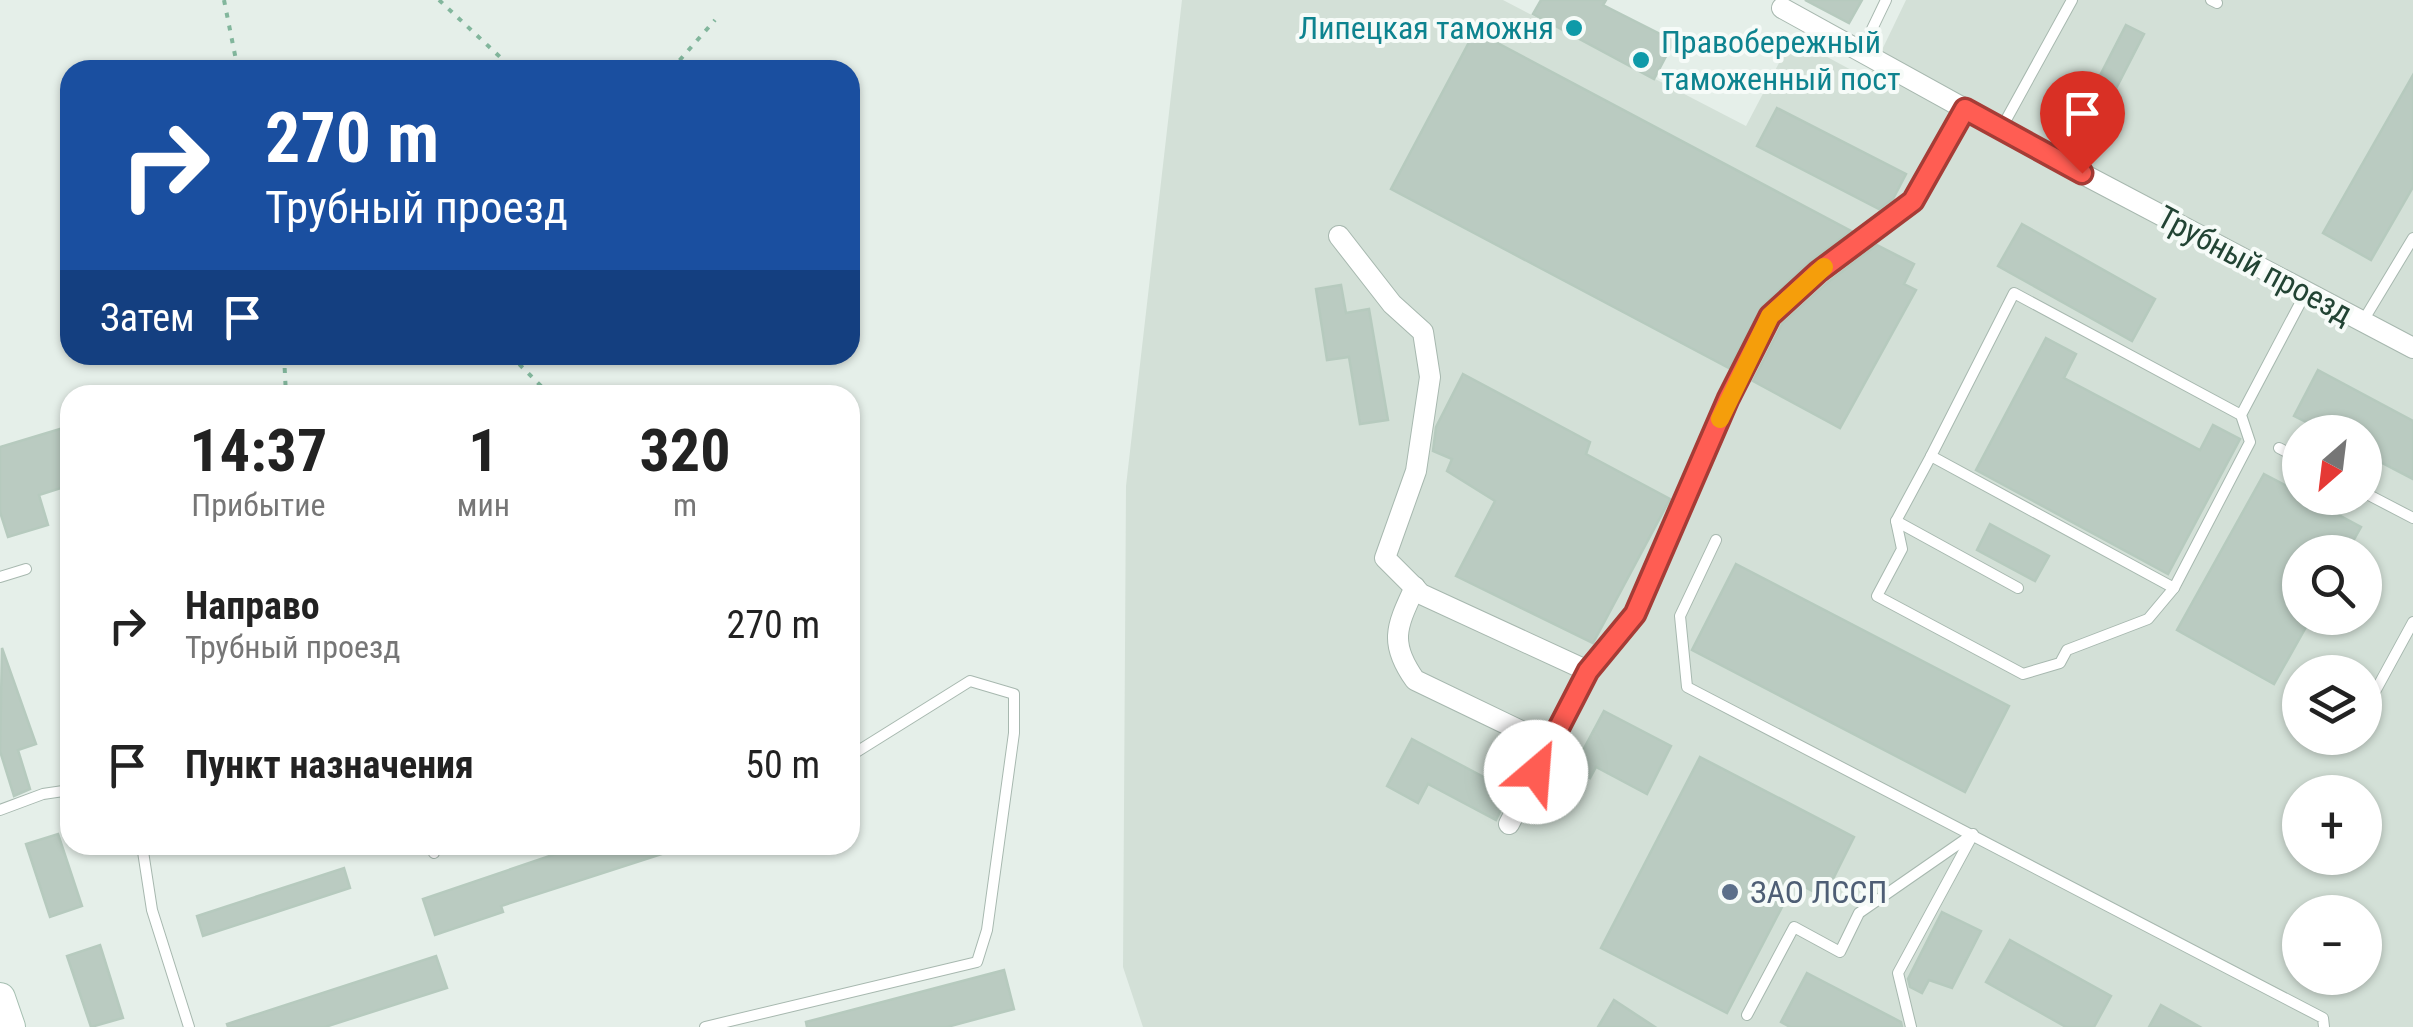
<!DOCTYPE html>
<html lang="ru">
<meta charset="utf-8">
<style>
body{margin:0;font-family:"Roboto Condensed",sans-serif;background:#f2f2f2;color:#222;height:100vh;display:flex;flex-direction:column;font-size:38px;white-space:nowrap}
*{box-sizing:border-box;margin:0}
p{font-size:32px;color:#767676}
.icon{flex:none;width:55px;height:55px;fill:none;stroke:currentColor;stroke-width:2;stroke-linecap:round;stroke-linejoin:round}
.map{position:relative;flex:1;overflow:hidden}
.side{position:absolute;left:60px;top:385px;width:800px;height:470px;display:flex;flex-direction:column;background:#fff;border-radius:30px;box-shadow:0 2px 8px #0004}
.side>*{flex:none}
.hud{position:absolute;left:60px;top:60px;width:800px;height:305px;border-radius:30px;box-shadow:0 2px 8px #0004;background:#1a4fa0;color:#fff;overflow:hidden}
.needle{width:65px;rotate:208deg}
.buttons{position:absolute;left:2282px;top:415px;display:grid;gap:20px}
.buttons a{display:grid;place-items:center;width:100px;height:100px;border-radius:50%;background:#fff;box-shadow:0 2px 8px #0004;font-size:50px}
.pin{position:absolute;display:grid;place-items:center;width:85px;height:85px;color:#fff;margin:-102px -42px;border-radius:50% 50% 50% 0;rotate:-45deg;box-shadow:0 0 10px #0007}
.pin .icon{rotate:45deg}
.me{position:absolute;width:110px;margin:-55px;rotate:27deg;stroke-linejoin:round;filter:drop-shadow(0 0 8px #0008)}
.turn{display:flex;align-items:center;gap:35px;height:210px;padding:0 40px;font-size:45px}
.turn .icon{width:130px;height:130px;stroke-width:2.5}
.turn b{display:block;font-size:70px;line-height:85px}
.then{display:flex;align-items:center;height:95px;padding:0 40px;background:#0003;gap:20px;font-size:38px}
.eta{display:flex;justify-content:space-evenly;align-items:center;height:170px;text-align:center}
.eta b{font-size:60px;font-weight:700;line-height:70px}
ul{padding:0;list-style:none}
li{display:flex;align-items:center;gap:30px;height:140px;padding:0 40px}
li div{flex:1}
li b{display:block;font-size:38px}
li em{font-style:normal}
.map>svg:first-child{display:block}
.built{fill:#d3e0d7;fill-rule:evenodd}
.building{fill:#bacbc1;stroke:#b6cabe;stroke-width:2.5}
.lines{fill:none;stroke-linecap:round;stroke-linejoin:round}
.lane-casing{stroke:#a7b8af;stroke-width:12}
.street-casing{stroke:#a7b8af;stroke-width:22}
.secondary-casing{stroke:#a5bfb1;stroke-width:32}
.path{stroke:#82b69c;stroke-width:4;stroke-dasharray:5 8;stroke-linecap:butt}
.lane{stroke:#fff;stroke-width:10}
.street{stroke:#fff;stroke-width:20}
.secondary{stroke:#fff;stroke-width:30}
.route-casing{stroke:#a63c36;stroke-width:25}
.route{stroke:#ff5d53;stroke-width:18}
.slow{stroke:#f59e0b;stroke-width:18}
.culture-dot{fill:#0f9aa8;stroke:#f6fbf8;stroke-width:4}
.service-dot{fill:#5c6f8a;stroke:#f6fbf8;stroke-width:4}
.labels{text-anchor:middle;stroke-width:8;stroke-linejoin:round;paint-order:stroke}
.culture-label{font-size:32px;fill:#0d838f;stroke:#f6fbf8;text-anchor:end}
.street-label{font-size:32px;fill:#224434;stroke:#f6fbf8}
.service-label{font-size:32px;fill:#4e5e75;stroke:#f6fbf8;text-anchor:start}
</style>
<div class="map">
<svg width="2413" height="1027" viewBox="0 0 2413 1027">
<rect width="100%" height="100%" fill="#e5efe9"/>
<path class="built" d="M1182,0H1503L1746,126L1792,38L1868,79L1906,0H2413V1027H1143L1123,967L1126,486ZM2300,432H2365V498H2300ZM2300,552H2365V618H2300ZM2300,672H2365V738H2300ZM2300,792H2365V858H2300ZM2300,912H2365V978H2300Z"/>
<g class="building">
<path d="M1541,0H1606L1603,5L1674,41L1654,79L1533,14Z"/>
<path d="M1805,0H1862L1849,23Z"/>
<path d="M2126,25L2144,34L2089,141L2071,132Z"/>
<path d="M1475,31L1851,231L1809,262L1762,306L1729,368L1391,189Z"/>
<path d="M2413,75V187L2371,260L2323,233Z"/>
<path d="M1777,108L1906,174L1893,199L1879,209L1757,146Z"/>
<path d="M2022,224L2155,299L2132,341L1998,266Z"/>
<path d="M1877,245L1914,264L1904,284L1916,290L1840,428L1753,381L1782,324L1827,283Z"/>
<path d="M1341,285L1346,313L1369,309L1388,420L1360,424L1349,357L1327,360L1316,289Z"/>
<path d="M2046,338L2076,354L2064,378L2200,450L2213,425L2240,439L2168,574L1976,470Z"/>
<path d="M2318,370L2413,421V479L2365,454V432H2326L2294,416Z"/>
<path d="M1463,374L1590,442L1586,454L1670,499L1593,643L1456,576L1495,501L1447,471L1452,459L1433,451L1436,427Z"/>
<path d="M70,426V485L39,495L48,525L8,537L0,512V447Z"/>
<path d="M2264,474L2300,493V498H2307L2361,527L2347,552H2300V618H2311L2274,684L2177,630Z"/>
<path d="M1990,524L2049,556L2035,581L1977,550Z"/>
<path d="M1736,564L2009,706L1965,792L1692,650Z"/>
<path d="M2,648L36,744L18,750L30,789L14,796L0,751Z"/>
<path d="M1604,711L1671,746L1647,794L1596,767L1590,778L1573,769Z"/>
<path d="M1412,739L1510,791L1496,820L1428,784L1418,803L1387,786Z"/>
<path d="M1700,757L1854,837L1824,897L1795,882L1727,1013L1601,948Z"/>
<path d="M58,834L82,906L50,917L26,844Z"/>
<path d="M582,845H680V848L501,906L503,912L435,935L423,899Z"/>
<path d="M344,868L350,888L203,936L197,916Z"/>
<path d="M1942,912L1981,931L1952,988L1929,980L1922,993L1910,987L1908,979Z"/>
<path d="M2010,940L2111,996L2094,1027H2066L1986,982Z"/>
<path d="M100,945L123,1018L91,1027L67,956Z"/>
<path d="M436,956L447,988L325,1027H228L227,1024Z"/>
<path d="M1004,970L1014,1009L947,1027H807L806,1022Z"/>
<path d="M1807,973L1901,1022L1902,1027H1790L1781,1022Z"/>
<path d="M1614,1000L1655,1027H1598Z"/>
<path d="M2161,1005L2200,1027H2149Z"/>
</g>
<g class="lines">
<g class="lane-casing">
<g id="lane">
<path d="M2211,0L2217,3"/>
<path d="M1861,52L1886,0"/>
<path d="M2001,129L2072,0"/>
<path d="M2363,321L2413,238"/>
<path d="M2241,415L2014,293L1931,456L2174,588L2250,442L2241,415L2306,292"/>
<path d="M2279,448L2300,459"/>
<path d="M1931,456L1896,521L1902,549L1877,596L2023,674L2060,663L2067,650L2148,619L2174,588"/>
<path d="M2365,493L2413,518"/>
<path d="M1896,521L2018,588"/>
<path d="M1716,540L1680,616L1687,687L2323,1018L2324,1027"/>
<path d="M0,577L26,569"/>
<path d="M2371,699L2413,622"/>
<path d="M0,810L43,794L70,790"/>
<path d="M142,845L152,910L189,1027"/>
<path d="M430,845L434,853"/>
<path d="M1747,1015L1794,927L1840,952L1859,913L1973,834"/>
<path d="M705,1027L977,962L987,930L1014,733V694L970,681L850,756"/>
<path d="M1911,1027L1898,973L1970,840"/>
</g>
</g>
<g class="street-casing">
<g id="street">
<path d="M1782,8L2081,173L2413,348"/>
<path d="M1339,236L1392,304L1423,332L1430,377L1416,471L1385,558L1421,594L1588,671"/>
<path d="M1415,587C1397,626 1388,642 1415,680L1550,745"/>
<path d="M1509,824L1588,671L1635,614L1729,399L1771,316L1818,272L1913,201L1965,109"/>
</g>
</g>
<g class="secondary-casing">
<path id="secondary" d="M0,998L10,1027"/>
</g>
<g class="path">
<path d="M224,0L238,70"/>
<path d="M439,0L514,70"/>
<path d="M671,70L715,20"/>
<path d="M284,355L286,395"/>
<path d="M510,355L550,395"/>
</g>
<use href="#lane" class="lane"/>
<use href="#street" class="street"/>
<use href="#secondary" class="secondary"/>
</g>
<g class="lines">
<g class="route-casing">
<path id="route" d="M1536,772L1588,671L1635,614L1728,399L1770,316L1818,272L1913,201L1965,109L2082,173"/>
</g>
<use href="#route" class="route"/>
<path class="slow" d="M1720,419L1770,316L1824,267"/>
</g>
<g class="culture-dot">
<circle cx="1574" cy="28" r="10"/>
<circle cx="1641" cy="60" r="10"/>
</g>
<circle class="service-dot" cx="1730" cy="892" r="10"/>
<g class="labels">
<g class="culture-label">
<text x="1554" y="39">Липецкая таможня</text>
<text x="1661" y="53" text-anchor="start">Правобережный<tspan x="1661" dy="37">таможенный пост</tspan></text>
</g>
<g class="street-label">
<text transform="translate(2255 265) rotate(28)" y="11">Трубный проезд</text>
</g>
<g class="service-label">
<text x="1750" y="903">ЗАО ЛССП</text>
</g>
</g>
</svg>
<div class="buttons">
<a><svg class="needle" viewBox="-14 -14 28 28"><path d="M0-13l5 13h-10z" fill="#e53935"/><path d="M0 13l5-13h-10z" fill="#767676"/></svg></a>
<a><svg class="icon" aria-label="search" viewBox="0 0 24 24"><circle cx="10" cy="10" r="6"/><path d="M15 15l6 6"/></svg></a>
<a><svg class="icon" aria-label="layers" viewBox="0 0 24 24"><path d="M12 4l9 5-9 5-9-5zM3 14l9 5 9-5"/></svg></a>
<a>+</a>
<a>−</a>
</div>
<div class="pin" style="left:2082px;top:173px;background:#d93025"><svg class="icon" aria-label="arrive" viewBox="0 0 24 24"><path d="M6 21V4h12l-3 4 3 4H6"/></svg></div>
<svg class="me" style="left:1536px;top:772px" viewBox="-20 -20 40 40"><circle r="19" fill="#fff"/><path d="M0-13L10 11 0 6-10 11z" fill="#ff5d53"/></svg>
<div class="hud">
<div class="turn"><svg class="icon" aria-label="right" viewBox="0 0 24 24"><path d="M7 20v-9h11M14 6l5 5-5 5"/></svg><div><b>270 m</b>Трубный проезд</div></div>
<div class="then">Затем<svg class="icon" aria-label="arrive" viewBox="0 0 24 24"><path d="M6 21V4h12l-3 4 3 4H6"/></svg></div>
</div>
<section class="side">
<div class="eta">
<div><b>14:37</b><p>Прибытие</p></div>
<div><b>1</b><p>мин</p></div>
<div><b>320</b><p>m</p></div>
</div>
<ul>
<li><svg class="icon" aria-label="right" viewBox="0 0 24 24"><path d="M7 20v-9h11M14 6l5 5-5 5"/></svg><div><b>Направо</b><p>Трубный проезд</p></div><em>270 m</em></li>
<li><svg class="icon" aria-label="arrive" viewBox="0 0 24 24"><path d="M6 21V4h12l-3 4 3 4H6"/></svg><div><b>Пункт назначения</b></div><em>50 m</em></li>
</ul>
</section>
</div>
